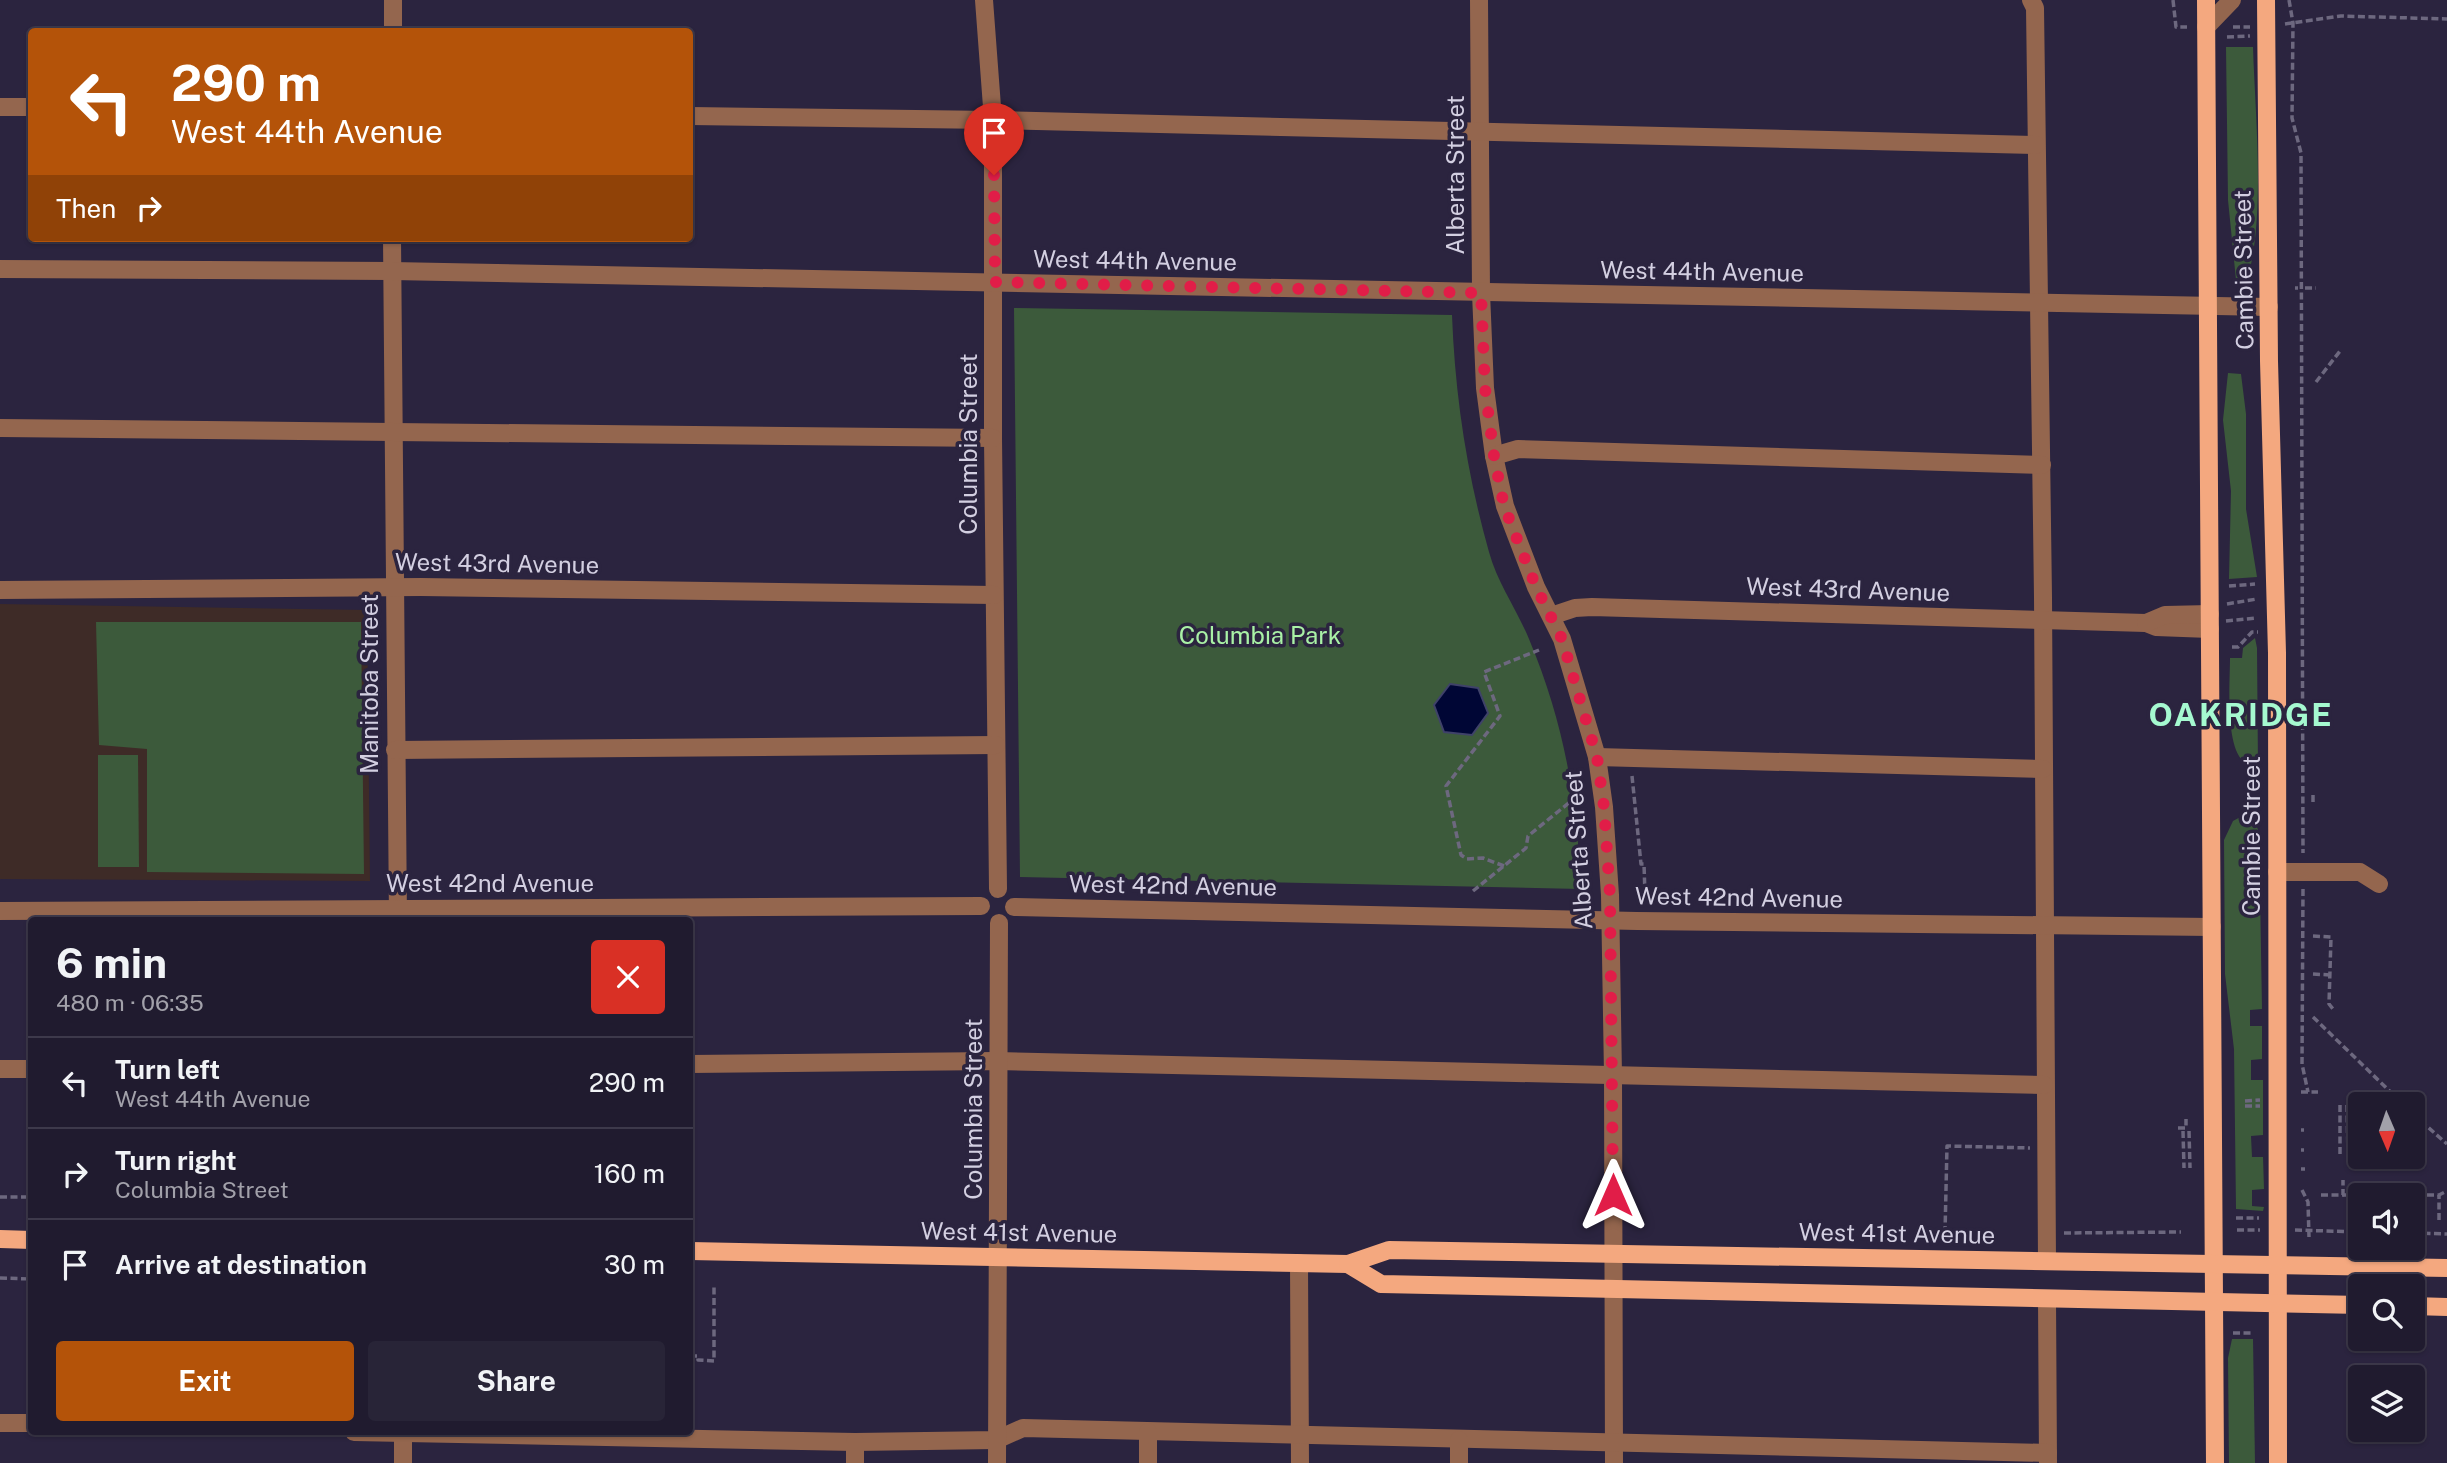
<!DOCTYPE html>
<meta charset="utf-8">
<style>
body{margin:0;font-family:"Public Sans",sans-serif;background:#282437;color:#f1f3f6;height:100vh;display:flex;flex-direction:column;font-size:26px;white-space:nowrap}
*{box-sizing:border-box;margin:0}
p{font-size:23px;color:#a2a1aa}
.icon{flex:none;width:38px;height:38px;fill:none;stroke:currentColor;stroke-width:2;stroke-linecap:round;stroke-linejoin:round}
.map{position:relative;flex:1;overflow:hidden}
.drawer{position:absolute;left:28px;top:917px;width:665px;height:518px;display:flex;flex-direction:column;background:#201b2f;border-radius:7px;box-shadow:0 2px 5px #0004,0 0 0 2px #3d394b}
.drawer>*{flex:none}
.top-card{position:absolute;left:28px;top:28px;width:665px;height:214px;border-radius:7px;box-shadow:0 2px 5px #0004,0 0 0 2px #3d394b;background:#b45309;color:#fff;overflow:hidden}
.needle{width:46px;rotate:178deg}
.buttons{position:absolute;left:2348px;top:1092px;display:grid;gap:14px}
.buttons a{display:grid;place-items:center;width:77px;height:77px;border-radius:7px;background:#201b2f;box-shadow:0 2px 5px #0004,0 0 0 2px #3d394b;font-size:35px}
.pin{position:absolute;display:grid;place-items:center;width:60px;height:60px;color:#fff;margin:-72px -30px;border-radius:50% 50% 50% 0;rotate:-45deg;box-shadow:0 0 7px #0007}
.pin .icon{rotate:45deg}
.me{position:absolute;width:77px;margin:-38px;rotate:0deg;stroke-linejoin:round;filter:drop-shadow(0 0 5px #0008)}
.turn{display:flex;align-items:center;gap:24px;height:147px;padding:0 28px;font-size:32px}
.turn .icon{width:91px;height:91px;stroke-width:2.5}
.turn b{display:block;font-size:49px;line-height:60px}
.then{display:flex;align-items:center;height:66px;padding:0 28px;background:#0003;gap:14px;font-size:26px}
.round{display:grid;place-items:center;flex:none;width:74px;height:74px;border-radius:7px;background:#282437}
.overview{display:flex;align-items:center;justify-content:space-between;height:119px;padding:0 28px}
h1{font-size:42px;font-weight:700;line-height:52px}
.button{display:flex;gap:14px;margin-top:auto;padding:14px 28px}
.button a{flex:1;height:80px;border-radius:7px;background:#b45309;color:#fff;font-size:28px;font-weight:700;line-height:80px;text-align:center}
.button a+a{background:#282437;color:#f1f3f6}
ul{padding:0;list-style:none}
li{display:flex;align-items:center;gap:21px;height:91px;padding:0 28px;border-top:2px solid #3d394b}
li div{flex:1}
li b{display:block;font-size:26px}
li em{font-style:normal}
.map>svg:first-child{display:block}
.education{fill:#3e2b27}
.green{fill:#3c5a3b}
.water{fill:#000635;stroke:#3f4269;stroke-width:2}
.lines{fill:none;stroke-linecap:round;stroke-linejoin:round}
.path{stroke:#6d687f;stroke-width:3.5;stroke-dasharray:7 3.5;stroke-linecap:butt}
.minor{stroke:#94664e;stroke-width:18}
.major{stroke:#f4a87f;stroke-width:18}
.route{stroke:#e11d48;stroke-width:12;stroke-dasharray:0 21.6}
.labels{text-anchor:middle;stroke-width:7;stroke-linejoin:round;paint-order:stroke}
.street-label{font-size:24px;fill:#d3cfe1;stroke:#2b243f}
.park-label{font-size:24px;fill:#a9f1a6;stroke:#2b243f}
.district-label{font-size:32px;font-weight:bold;letter-spacing:2px;fill:#a5f9d0;stroke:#2b243f}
</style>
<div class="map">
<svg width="2447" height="1463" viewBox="0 0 2447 1463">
<rect width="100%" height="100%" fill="#2b243f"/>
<path class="education" d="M0,604L367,610L370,881L0,879Z"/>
<g class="green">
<path d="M2226,47H2253C2255,114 2266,218 2247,280H2236L2228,200Z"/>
<path d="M1014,308L1452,315C1455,396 1467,474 1489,552C1497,582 1517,610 1529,639C1564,723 1577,798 1581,889L1020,877Z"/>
<path d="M2228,373L2241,374L2246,414V509L2257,577L2229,579L2231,491L2223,420Z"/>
<path d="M96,622H361L364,874L147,872V749L99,745Z"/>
<path d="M2255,638L2257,648L2258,767C2252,765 2247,765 2243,761C2225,744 2230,682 2230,658H2242L2243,648Z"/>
<path d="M98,755H138L139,867H98Z"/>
<path d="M2244,815L2255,821L2259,833L2262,1009L2250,1010V1026H2262V1059L2251,1060V1080H2263V1135L2251,1136L2252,1157H2263L2264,1189L2252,1190V1206L2264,1207L2263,1211L2236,1209L2234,1049L2225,974L2224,840L2233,821Z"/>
<path d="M2232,1339H2253L2255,1463H2229L2228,1358Z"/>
</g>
<path class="water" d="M1450,684L1478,688L1488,713L1472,735L1444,732L1434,705Z"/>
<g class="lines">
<g class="path">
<path d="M2173,0L2176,27H2187"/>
<path d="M2289,0L2293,23L2292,118L2301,153L2303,853"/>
<path d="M2285,24L2341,16L2447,19"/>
<path d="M2233,27H2250"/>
<path d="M2227,37L2250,36"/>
<path d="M2295,288H2298"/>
<path d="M2305,288H2316"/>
<path d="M2316,382L2340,351"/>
<path d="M2229,586L2255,584"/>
<path d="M2227,604L2257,599"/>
<path d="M2226,621L2257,618"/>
<path d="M2232,647H2238L2252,632H2258"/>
<path d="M1632,776L1641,864H1644L1645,895"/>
<path d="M2313,802V792"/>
<path d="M1504,866L1483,858L1467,859L1461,855L1446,786L1500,716L1484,672L1539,650"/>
<path d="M2303,889L2302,1064L2308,1092"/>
<path d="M1473,891L1526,848L1528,836L1581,793"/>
<path d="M2313,936L2331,937L2329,1004L2333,1009"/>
<path d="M2313,974L2330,975"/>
<path d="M2313,1017L2403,1104"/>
<path d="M2301,1092H2318"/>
<path d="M2245,1101L2260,1100"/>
<path d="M2340,1105V1157"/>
<path d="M2347,1105L2348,1157"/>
<path d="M2245,1106H2260"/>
<path d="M2413,1114L2447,1144"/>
<path d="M2178,1128H2186V1119"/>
<path d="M2301,1130H2304"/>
<path d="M2183,1131L2184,1168"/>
<path d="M2189,1131L2190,1168"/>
<path d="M2301,1150H2304"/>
<path d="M2301,1169H2305"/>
<path d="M2302,1190L2308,1202L2309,1237"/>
<path d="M2321,1195H2343V1180"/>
<path d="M2343,1195H2439L2447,1191"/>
<path d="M0,1197H32"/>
<path d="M2236,1218H2259"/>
<path d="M2439,1220V1195"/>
<path d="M2237,1230H2260"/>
<path d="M2295,1230L2361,1232"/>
<path d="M1945,1233L1947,1146L2030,1148"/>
<path d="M2064,1233L2181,1232"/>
<path d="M2413,1233L2447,1234"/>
<path d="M0,1278L32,1279"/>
<path d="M2233,1333H2253"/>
<path d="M690,1356H698V1360L714,1361V1285"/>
</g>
<g class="minor">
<path d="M984,0L993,120V438L998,889"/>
<path d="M1479,0L1481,293L1485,388L1494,456L1505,506L1536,587L1562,639L1597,757L1604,807L1610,895L1613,1075L1614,1463"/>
<path d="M2031,0L2035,8L2043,597L2047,1261"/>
<path d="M2206,27L2232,0"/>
<path d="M393,32V0"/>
<path d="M0,107H32"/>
<path d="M690,116L993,120L2036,145"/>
<path d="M392,238L398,920"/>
<path d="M0,269L392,271L2269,307"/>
<path d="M0,428L993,438"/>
<path d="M1494,456L1518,449L2042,465"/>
<path d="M0,590L421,587L994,595"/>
<path d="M1551,616L1575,608L1592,607L2146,623L2156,627L2210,629"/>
<path d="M2146,623L2165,615L2210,614"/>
<path d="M395,750L996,745"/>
<path d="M1597,757L2043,769"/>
<path d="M2277,872H2360L2379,884"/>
<path d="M1014,907L1637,921L2212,927"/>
<path d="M0,911L981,906"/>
<path d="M690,1064L997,1061L2044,1085"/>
<path d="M0,1069H32"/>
<path d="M1299,1263L1300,1463"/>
<path d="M2047,1299L2048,1463"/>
<path d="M0,1423H32"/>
<path d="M354,1432L855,1442L996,1440L1023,1428L2048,1453"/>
<path d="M1148,1432V1463"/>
<path d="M1459,1440V1463"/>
<path d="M855,1442V1463"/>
<path d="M403,1463V1432"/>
<path d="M997,1463L999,923"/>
</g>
<g class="major">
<path d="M2206,0L2215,1463"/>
<path d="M2266,0L2269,361L2277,653L2278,1463"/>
<path d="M0,1239L32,1240"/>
<path d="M690,1251L1348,1264L1389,1250L2447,1268"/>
<path d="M1348,1264L1381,1284L2361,1305"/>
<path d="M2413,1306L2447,1307"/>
</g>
</g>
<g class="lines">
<path class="route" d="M994,175L995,282L1481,293L1485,388L1494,456L1504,506L1536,587L1562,639L1597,757L1604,807L1610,895L1613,1195"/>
</g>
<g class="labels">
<g class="street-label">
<text transform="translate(1456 175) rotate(-90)" y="8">Alberta Street</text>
<text transform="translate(1135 261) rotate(1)" y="8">West 44th Avenue</text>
<text transform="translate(2244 270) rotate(-91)" y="8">Cambie Street</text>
<text transform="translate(1702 272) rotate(1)" y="8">West 44th Avenue</text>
<text transform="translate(969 444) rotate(-90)" y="8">Columbia Street</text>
<text transform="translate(497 564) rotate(1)" y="8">West 43rd Avenue</text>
<text transform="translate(1848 590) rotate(2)" y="8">West 43rd Avenue</text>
<text transform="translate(370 684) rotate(-90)" y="8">Manitoba Street</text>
<text transform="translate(2252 836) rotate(-90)" y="8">Cambie Street</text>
<text transform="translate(1579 850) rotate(-94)" y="8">Alberta Street</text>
<text x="490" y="892">West 42nd Avenue</text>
<text transform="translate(1173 886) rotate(1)" y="8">West 42nd Avenue</text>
<text transform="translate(1739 898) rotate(1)" y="8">West 42nd Avenue</text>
<text transform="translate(974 1109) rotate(-90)" y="8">Columbia Street</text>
<text transform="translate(1019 1233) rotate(1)" y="8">West 41st Avenue</text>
<text transform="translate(1897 1234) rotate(1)" y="8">West 41st Avenue</text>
</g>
<g class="park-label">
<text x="1260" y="644">Columbia Park</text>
</g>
<g class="district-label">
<text x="2241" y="726">OAKRIDGE</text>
</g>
</g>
</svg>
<div class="buttons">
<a><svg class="needle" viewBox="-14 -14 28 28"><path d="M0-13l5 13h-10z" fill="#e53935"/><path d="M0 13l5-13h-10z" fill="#a2a1aa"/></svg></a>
<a><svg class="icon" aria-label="sound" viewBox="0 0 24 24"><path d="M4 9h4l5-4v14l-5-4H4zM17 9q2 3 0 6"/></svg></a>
<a><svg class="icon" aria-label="search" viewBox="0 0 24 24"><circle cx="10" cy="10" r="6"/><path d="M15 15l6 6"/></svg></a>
<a><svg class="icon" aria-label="layers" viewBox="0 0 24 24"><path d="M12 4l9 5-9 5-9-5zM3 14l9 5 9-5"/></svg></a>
</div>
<div class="pin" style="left:994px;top:175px;background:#d93025"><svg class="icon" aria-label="arrive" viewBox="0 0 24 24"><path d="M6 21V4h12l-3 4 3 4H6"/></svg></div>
<svg class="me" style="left:1613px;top:1195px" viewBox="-20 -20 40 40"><path d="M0-17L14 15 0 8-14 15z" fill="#e11d48" stroke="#fff" stroke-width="4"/></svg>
<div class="top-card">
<div class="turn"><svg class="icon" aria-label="left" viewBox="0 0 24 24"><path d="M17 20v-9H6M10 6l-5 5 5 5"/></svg><div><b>290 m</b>West 44th Avenue</div></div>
<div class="then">Then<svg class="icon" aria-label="right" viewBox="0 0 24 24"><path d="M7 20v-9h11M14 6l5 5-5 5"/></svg></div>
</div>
<section class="drawer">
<div class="overview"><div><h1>6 min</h1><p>480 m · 06:35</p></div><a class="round" style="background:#d93025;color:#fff"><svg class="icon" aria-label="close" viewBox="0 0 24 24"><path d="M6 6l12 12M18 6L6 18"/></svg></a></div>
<ul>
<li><svg class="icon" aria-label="left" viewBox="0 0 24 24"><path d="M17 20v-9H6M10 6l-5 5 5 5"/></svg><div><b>Turn left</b><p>West 44th Avenue</p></div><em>290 m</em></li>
<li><svg class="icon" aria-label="right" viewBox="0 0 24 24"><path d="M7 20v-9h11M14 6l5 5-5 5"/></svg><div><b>Turn right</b><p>Columbia Street</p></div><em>160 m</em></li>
<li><svg class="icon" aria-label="arrive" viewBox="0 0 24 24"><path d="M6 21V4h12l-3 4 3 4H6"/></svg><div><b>Arrive at destination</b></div><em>30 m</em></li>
</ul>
<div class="button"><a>Exit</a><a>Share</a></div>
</section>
</div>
